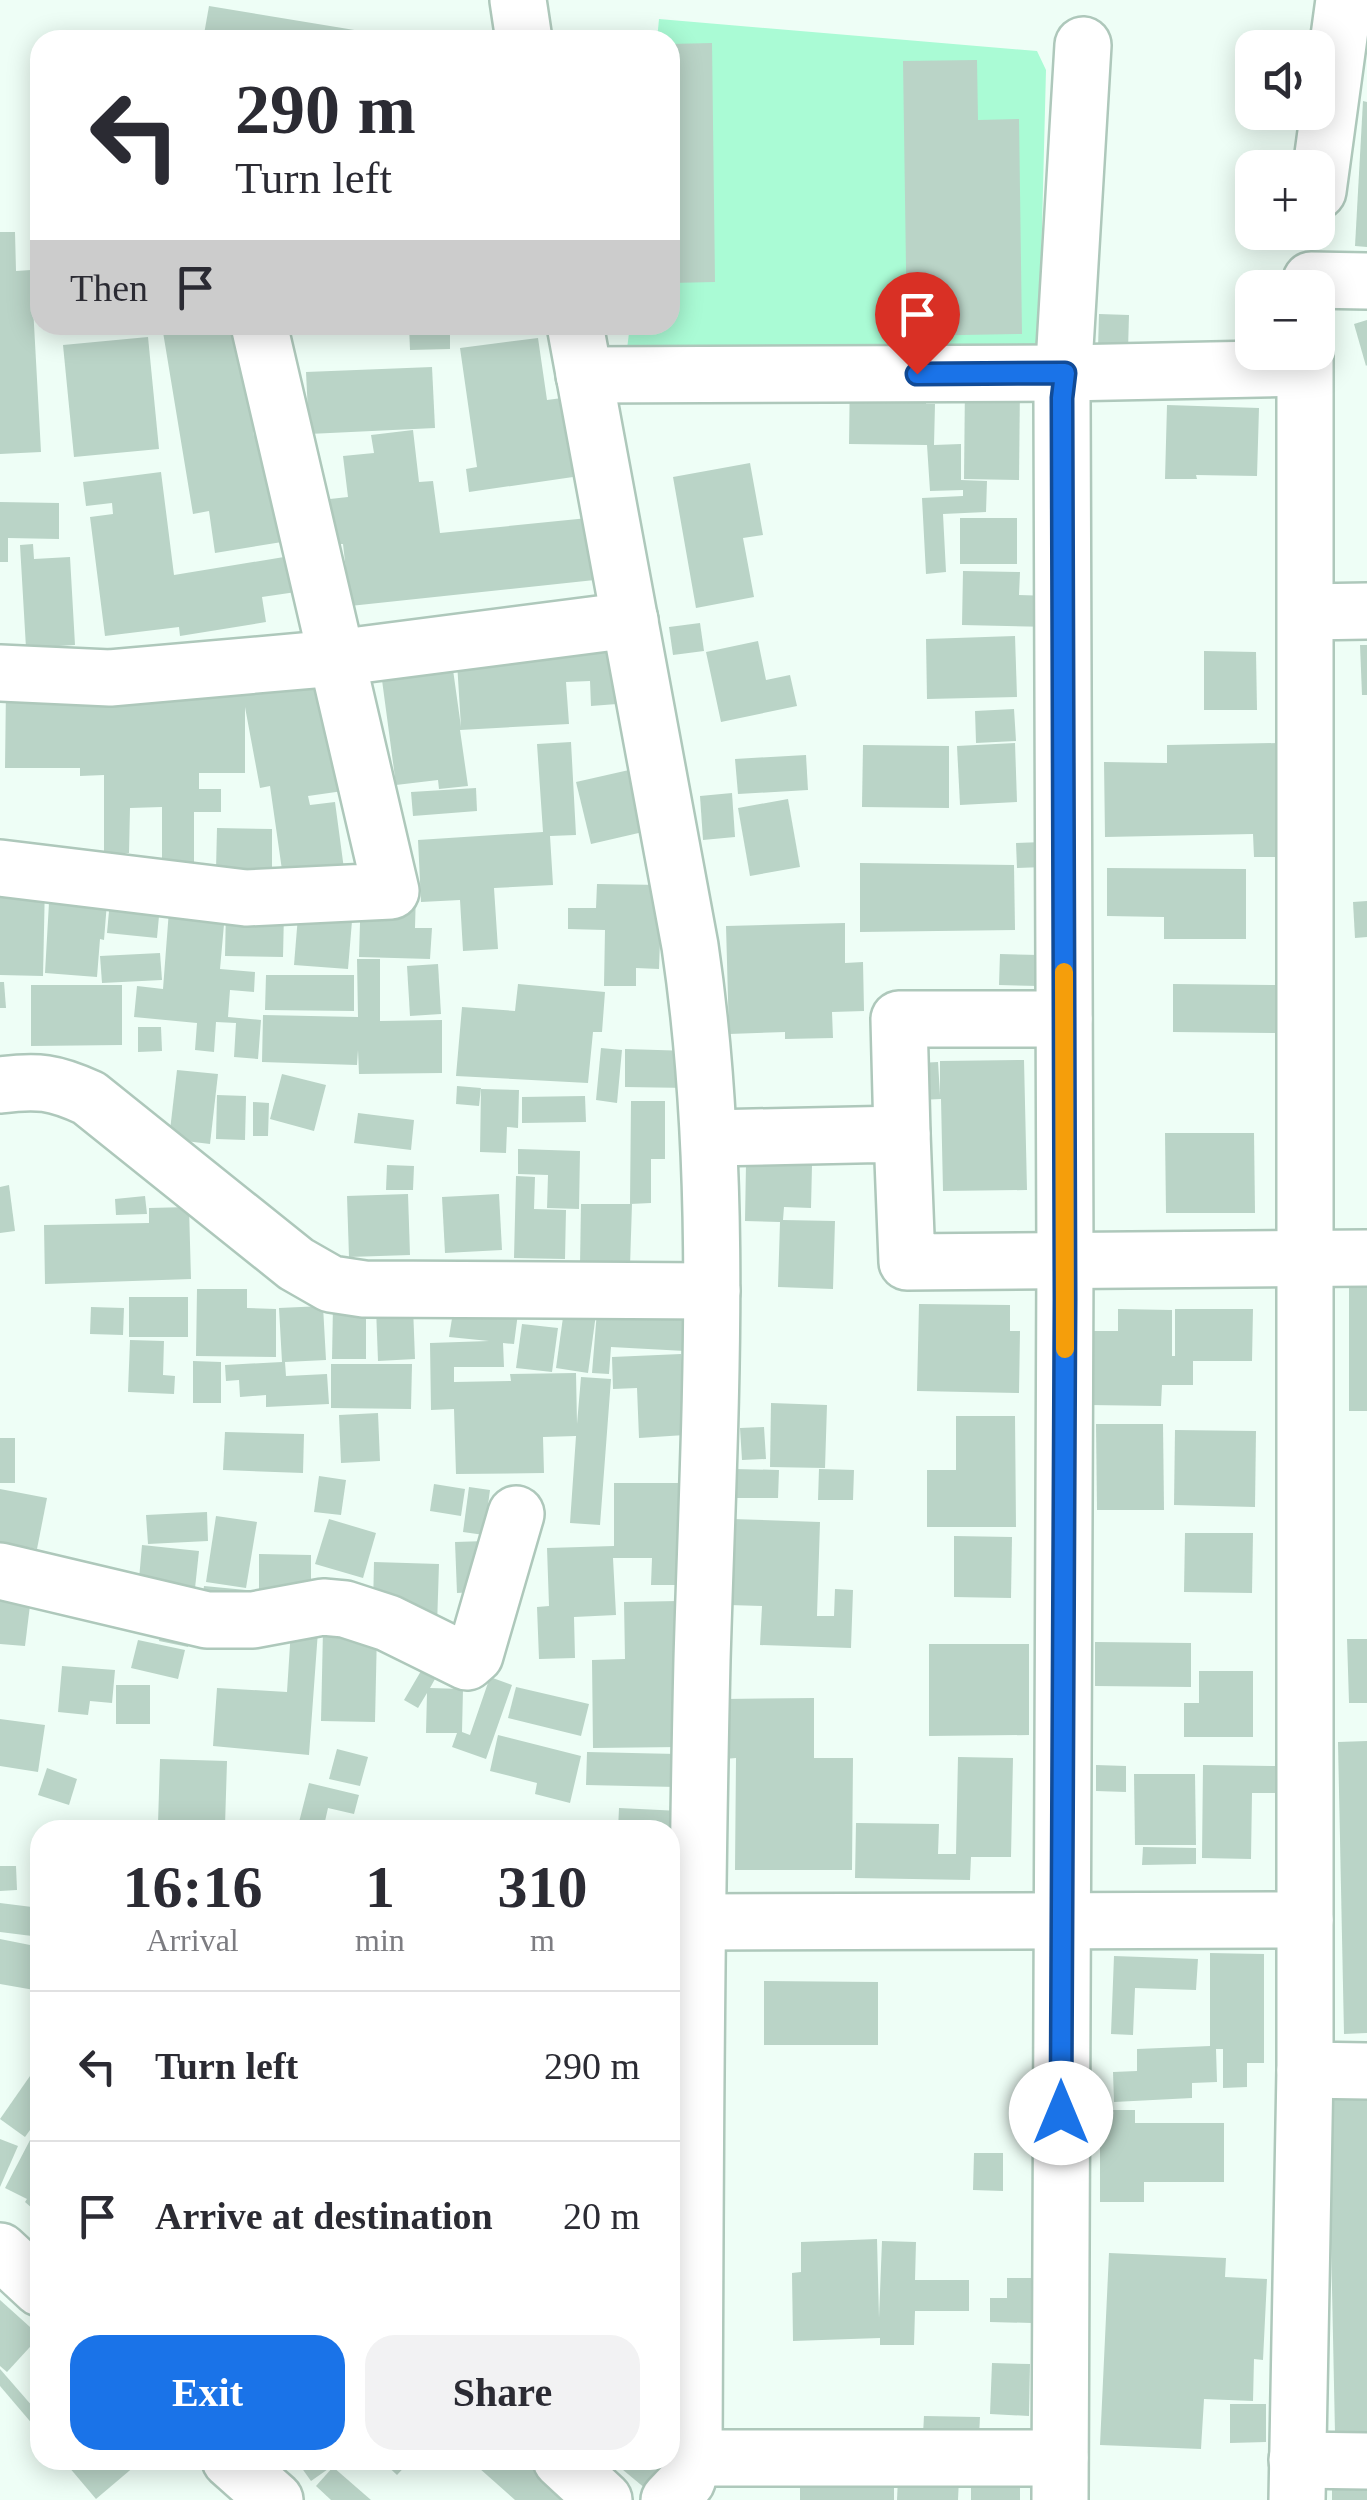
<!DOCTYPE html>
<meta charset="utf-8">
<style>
body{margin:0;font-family:Georgia,serif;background:#f2f2f3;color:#2b2b33;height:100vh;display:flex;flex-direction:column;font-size:38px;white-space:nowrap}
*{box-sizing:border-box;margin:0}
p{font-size:32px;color:#7c7c81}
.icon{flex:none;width:55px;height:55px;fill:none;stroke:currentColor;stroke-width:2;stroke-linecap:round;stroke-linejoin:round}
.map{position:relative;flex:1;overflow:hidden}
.sheet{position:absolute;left:30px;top:1820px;width:650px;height:650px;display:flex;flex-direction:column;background:#fff;border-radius:30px;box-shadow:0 5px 25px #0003}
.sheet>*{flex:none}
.guide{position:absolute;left:30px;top:30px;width:650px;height:305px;border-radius:30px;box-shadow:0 5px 25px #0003;background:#fff;color:#2b2b33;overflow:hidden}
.fabs{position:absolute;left:1235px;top:30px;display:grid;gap:20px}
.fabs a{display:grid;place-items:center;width:100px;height:100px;border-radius:20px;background:#fff;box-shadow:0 5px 25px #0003;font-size:50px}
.pin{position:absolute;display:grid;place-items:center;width:85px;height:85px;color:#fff;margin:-102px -42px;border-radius:50% 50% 50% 0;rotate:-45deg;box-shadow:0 0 10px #0007}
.pin .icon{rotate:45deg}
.me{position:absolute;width:110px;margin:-55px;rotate:0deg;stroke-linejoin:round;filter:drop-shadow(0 0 8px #0008)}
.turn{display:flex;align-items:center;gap:35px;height:210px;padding:0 40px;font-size:45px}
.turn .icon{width:130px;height:130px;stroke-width:2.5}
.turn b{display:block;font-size:70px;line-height:85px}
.then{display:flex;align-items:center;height:95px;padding:0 40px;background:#0003;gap:20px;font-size:38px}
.eta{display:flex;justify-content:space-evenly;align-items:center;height:170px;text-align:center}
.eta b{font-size:60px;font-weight:700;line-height:70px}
.action{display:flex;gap:20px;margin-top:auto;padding:20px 40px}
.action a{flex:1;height:115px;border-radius:30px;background:#1a73e8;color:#fff;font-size:40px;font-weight:700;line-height:115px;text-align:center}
.action a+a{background:#f2f2f3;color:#2b2b33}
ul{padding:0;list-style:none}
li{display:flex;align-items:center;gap:30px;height:150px;padding:0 40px;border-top:2px solid #e1e1e2}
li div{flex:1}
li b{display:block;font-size:38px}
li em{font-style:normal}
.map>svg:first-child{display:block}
.green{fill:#aafbd5}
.building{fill:#bad4c7}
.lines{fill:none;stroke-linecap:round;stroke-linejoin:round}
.minor-casing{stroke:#aec8bb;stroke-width:60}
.minor{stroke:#fff;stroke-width:55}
.route-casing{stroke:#114b97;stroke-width:25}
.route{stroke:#1a73e8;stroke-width:18}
.slow{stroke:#f59e0b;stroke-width:18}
</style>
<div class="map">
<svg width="1367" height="2500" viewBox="0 0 1367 2500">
<rect width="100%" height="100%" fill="#eefef6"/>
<path class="green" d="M659,19L1037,51L1046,70L1039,346L627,349L630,325H670V40H657Z"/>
<g class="building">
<path d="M209,6L403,38V40H203Z"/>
<path d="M712,43L715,282L670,283V44Z"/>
<path d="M977,60L978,120L1019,119L1022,334L907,336L903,61Z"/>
<path d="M1363,101L1367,102V247L1355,246Z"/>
<path d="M0,232H15L16,271L31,270L41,452L0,454Z"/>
<path d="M1099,314L1129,315L1128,350L1098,349Z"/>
<path d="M1367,320V365L1366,366L1354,324Z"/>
<path d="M208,325H237L254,436L262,434L282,542L215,553L209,511L193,514L163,332Z"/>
<path d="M409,325H450V349L410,350Z"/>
<path d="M148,337L159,449L74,457L63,345Z"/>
<path d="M538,338L547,400L562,398L573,477L469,492L466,469L477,467L460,348Z"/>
<path d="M432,367L435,428L309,434L306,372Z"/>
<path d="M850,369L927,370L926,404H935L934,445L961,444V480L987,481L986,512L943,514L946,572L926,574L922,498L963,496V490L930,491L927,445L849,444Z"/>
<path d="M965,383H1020L1019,480L964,479Z"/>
<path d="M1167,405L1259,408L1257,476L1196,475L1197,479H1165Z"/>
<path d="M413,430L419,482L433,481L440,533L598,517L604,579L350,606L343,544H336L330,499L348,497L343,456L374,453L371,435Z"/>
<path d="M750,463L763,535L743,538L754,597L696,608L673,477Z"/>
<path d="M161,472L174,575L290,556L296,592L262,597L266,622L180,636L179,627L105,636L90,517L113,514L112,503L86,506L83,482Z"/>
<path d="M0,502L59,503V539L8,538V562H0Z"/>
<rect x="960" y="518" width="57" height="46"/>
<path d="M33,544L34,559L70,557L75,645L26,648L20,545Z"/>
<path d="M963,571L1020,572L1019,595L1051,596V627L962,625Z"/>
<path d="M612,623L617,704L591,706L590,681L566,682L569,724L460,730L468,786L439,789L438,780L396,785L378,650L449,641L461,727L456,646Z"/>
<path d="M700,623L704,651L673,655L669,627Z"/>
<path d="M1015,636L1017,697L927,699L926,639Z"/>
<path d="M758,641L766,680L790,675L797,706L721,722L706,652Z"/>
<path d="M1360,645H1367V695H1362Z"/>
<path d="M1204,651L1256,652L1257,710H1204Z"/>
<path d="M326,668L343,791L308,796L310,805L335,802L344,869L283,877L270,786L260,788L245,707V773H199V789H221V812H194V864L162,863V807L130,808L129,853H104V775L80,776V768H5L6,688Z"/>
<path d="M1014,709L1016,741L976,743L975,711Z"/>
<path d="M571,742L576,835L550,836L553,885L494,888L498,949L463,951L460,900L421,902L418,840L543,832L537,744Z"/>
<path d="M1015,743L1017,802L960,805L957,746Z"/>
<path d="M1278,743L1280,857H1254L1253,834L1105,837L1104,762L1167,763V745Z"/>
<path d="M863,745L949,746V808L862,807Z"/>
<path d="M806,755L808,790L738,794L735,759Z"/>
<path d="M629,770L643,832L591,844L576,782Z"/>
<path d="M476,788L477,811L413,816L411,792Z"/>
<path d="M732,793L735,837L703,840L700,796Z"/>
<path d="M788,799L800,867L750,876L738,808Z"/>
<path d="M217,828L272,829V871L216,870Z"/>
<path d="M1043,842L1044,867L1017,868L1016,843Z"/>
<path d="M860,863L1014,865L1015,930L860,932Z"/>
<path d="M1107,868L1246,869V939H1164V917L1107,916Z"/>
<path d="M0,882L45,883L43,976L0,975Z"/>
<path d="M597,884L662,885L659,969L636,968V986H604L605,930L568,929V908H596Z"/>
<path d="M50,885L108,890L104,940L100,939L97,977L45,973Z"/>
<path d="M361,889L416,891L415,928H432L430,959L359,957Z"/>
<path d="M170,897L226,902L220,969L255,972L254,992L230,990L228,1017L261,1020L258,1059L234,1057L236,1023L216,1022L214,1052L195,1050L197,1023L134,1017L137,986L163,989Z"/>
<path d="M110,900L160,905L157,938L107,933Z"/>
<path d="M1367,901V937L1355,938L1353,902Z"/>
<path d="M226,910L284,912L283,957L225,956Z"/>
<path d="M298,916L352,921L348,969L294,965Z"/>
<path d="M845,923V963L863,962L864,1011L832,1012L833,1038L785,1039V1032L729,1034L726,926Z"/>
<path d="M160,953L162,980L102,983L100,956Z"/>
<path d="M1000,954L1039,955V986L999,985Z"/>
<path d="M357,959H380V1021L442,1020V1073L359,1074L358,1050L357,1065L262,1062L263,1015L358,1017Z"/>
<path d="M438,964L441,1014L410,1016L407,966Z"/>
<path d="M266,975H354V1011L265,1010Z"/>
<path d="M0,982H4L6,1008H0Z"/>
<path d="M518,984L605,992L602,1032H593L588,1083L456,1076L462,1007L515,1011Z"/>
<path d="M1173,984L1280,985V1033L1173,1032Z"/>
<path d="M31,985H122V1045L31,1046Z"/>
<path d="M138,1027H161L162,1051L138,1052Z"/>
<path d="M601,1048L622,1050L617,1103L596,1100Z"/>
<path d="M625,1049L690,1051L689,1088L625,1087Z"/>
<path d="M1024,1060L1027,1190L943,1191L941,1099L920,1100L919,1063L938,1062L940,1095V1061Z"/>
<path d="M177,1070L218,1074L210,1144L169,1139Z"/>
<path d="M282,1074L326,1085L314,1131L270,1119Z"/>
<path d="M457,1086L481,1088L479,1106L456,1104Z"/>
<path d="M481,1089L519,1090L518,1128L507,1127L506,1153L480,1152Z"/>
<path d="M217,1095L246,1096L245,1140L216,1139Z"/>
<path d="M585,1096L586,1122L522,1123V1097Z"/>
<path d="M631,1101H665V1159H651V1203L630,1204Z"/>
<path d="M253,1102L269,1103L268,1136H253Z"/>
<path d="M358,1113L414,1120L411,1150L354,1143Z"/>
<path d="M1165,1133H1254L1255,1213H1166Z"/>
<path d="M518,1149L580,1151L579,1209L547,1208L548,1175L518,1174Z"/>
<path d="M746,1164L812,1165L811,1208L784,1207L783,1220L835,1221L833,1289L778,1287L780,1222L745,1221Z"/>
<path d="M387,1165L414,1166L413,1190H386Z"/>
<path d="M516,1176L535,1177L534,1209L566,1210L565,1259L514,1258Z"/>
<path d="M9,1185L15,1231L0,1233V1187Z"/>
<path d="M408,1194L410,1255L349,1257L347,1196Z"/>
<path d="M499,1194L502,1250L445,1253L442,1197Z"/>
<path d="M145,1196L147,1214L116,1215L115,1199Z"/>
<path d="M581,1204H632L630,1266L580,1265Z"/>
<path d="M189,1207L191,1279L45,1284L44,1225L149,1223V1208Z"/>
<rect x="1349" y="1287" width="18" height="124"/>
<path d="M197,1289H247V1308L276,1309V1357L196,1356Z"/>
<rect x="129" y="1297" width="59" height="40"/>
<path d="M919,1304L1010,1305V1331H1020L1019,1393L917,1391Z"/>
<path d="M323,1306L326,1360L285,1362L286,1376L327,1374L329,1404L266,1407V1395L240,1397L239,1380L226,1381L225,1365L282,1362L279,1308Z"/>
<path d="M333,1306H366V1359H332Z"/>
<path d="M454,1306L518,1313L514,1344L503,1343L504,1367H454V1382L511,1381L510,1374L576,1373L577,1424L581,1377L611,1379L600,1525L570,1523L576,1436L543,1437L544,1473L456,1474L454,1409L431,1410L430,1343L489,1341L449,1337Z"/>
<path d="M91,1307L124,1308L123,1335L90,1334Z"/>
<path d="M413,1307L415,1359L378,1361L376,1308Z"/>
<path d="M1118,1309L1172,1310V1356H1175V1309H1253L1252,1361H1193V1385H1162L1161,1406L1089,1405L1090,1331H1118Z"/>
<path d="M564,1310L596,1314L588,1373L556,1368Z"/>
<path d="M597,1311L689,1318L685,1351L611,1347L609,1374L592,1373Z"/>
<path d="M522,1324L558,1328L552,1372L516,1368Z"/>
<path d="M130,1340L164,1341L163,1375L175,1376L174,1394L128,1392Z"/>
<path d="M681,1354L685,1435L639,1438L637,1388L613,1389L612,1357Z"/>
<path d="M193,1361L221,1362V1403H193Z"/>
<path d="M331,1364H412L411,1409L331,1408Z"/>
<path d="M771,1403L827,1405L825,1468L770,1467Z"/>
<path d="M378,1413L380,1461L341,1463L339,1415Z"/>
<path d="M956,1416H1015L1016,1527H927V1470H956Z"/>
<path d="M1096,1424H1163L1164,1510H1097Z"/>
<path d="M764,1427L766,1459L742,1460L740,1428Z"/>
<path d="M1175,1430L1256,1431L1255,1507L1174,1505Z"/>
<path d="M225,1432L304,1434L303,1473L223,1470Z"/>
<rect x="0" y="1438" width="15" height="45"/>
<path d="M734,1469L779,1470L778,1498H733Z"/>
<path d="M819,1469L854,1470L853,1500H818Z"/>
<path d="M319,1476L346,1480L341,1515L314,1512Z"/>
<path d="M614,1483H687L686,1585H651L652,1558H613L616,1615L574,1617L575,1658L539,1659L537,1607L549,1606L547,1548L614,1546Z"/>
<path d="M434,1484L465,1489L461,1516L430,1511Z"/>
<path d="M469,1487L490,1490L484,1535L463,1532Z"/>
<path d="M0,1489L47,1498L37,1549L0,1542Z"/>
<path d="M207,1512L208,1541L148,1544L146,1515Z"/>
<path d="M216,1516L257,1522L246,1588L206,1582Z"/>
<path d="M329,1519L376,1533L363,1578L315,1564Z"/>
<path d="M732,1519L820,1522L817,1616H834L835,1589L853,1590L851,1648L760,1645L762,1606L729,1605Z"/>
<path d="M1185,1533H1253L1252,1593L1184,1592Z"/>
<path d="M954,1536L1012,1537L1011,1598L954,1597Z"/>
<path d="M514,1540L516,1590L457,1593L455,1542Z"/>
<path d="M142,1545L199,1551L193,1607L137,1602Z"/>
<path d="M259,1554L311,1555V1589H259Z"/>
<path d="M374,1562L439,1564L437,1626L373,1607Z"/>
<path d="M0,1586L32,1589L25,1646L0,1644Z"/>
<path d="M204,1586L246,1590L243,1618L201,1613Z"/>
<path d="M678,1601L680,1747L593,1748L592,1660L625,1659L624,1602Z"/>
<path d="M164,1619L193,1626L188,1647L159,1641Z"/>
<path d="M291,1629L318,1631L309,1755L213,1746L217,1688L287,1692Z"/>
<path d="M323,1630L377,1631L375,1722L321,1721Z"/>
<path d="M1347,1639H1367V1703H1349Z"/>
<path d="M138,1640L185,1650L178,1679L131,1668Z"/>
<path d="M1095,1642L1191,1643V1687L1095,1686Z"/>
<path d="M929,1644H1029V1735L929,1736Z"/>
<path d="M62,1666L115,1670L112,1703L90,1701L88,1715L58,1712Z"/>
<path d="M421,1671L435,1679L430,1688L463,1689L462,1732L470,1735L490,1677L512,1685L486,1759L452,1747L457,1733H426L427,1693L418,1708L404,1700Z"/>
<path d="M1199,1671H1253V1737H1184V1703H1199Z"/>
<rect x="116" y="1685" width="34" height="39"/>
<path d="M516,1687L589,1704L581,1736L508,1718Z"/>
<path d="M814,1698V1758H853L852,1870H735L736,1758L724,1759V1699Z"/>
<path d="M0,1719L45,1725L38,1772L0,1766Z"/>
<path d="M498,1735L581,1756L570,1803L535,1794L537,1783L490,1771Z"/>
<path d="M1367,1741V2033L1344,2034L1338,1742Z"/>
<path d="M337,1749L368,1757L360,1786L329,1779Z"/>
<path d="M587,1752L677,1754L676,1787L586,1785Z"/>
<path d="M958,1757L1013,1758L1011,1857H971L970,1880L855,1878L856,1823L939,1824L938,1854H956Z"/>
<path d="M160,1759L227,1761L225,1825L158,1823Z"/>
<path d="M1096,1765L1126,1766V1792L1096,1791Z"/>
<path d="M1203,1765L1278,1766V1793H1252L1251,1859L1202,1858Z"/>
<path d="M47,1768L77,1779L69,1805L38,1795Z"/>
<path d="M1134,1774H1195L1196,1845H1135Z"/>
<path d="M309,1783L359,1795L354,1814L328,1808L323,1830H297Z"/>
<path d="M619,1808L680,1811L677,1869L670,1868V1830H618Z"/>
<path d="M1143,1847L1196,1848V1864L1142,1865Z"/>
<path d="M0,1866H16L17,1890L0,1891Z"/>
<path d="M0,1903L40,1908V1937L0,1932Z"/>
<path d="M0,1939L40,1947V1991L0,1984Z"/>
<path d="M1210,1953L1264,1954V2063H1247V2087L1223,2088V2049H1216L1217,2082L1192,2083V2098L1114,2102L1113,2072L1137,2071V2049L1210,2046Z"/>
<path d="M1114,1956L1198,1959L1196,1990L1135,1988L1133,2035L1111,2034Z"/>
<path d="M764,1981L878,1982V2045H764Z"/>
<path d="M30,2076L40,2083V2116L25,2137L0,2119Z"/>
<path d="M1328,2097H1367V2433H1335Z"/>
<path d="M1100,2110H1135V2123H1224V2182H1144V2202H1100Z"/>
<path d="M40,2121V2181L35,2191L40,2185V2215L25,2202L27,2199L5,2188Z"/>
<path d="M0,2139L18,2146L0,2187Z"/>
<path d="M974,2153H1003V2191L973,2190Z"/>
<path d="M877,2239L879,2318L882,2241L916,2242L915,2280H969V2311H915L914,2345H880V2338L793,2341L792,2273L801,2272V2242Z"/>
<path d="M1109,2253L1226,2258L1225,2277L1267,2279L1263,2360L1254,2359L1253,2401L1204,2399L1201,2449L1100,2445Z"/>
<path d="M1007,2278H1032V2323L990,2322V2298H1007Z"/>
<path d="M0,2300L40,2336L7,2372L0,2366Z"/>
<path d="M992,2363L1030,2364L1029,2416L990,2414Z"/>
<path d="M0,2369L40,2415V2433L0,2386Z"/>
<path d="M1230,2404H1266V2442L1230,2443Z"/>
<path d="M924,2416L980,2417L979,2435L923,2434Z"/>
<path d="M63,2460H142L96,2499Z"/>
<path d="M296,2460H326L331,2467L311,2481Z"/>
<path d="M381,2460H411L397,2475Z"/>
<path d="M470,2460H534L579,2500H515Z"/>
<path d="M611,2460H670L646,2489Z"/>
<path d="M333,2467L371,2500H331L316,2486Z"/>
<path d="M1020,2476V2500H971V2477Z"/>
<rect x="800" y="2478" width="94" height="22"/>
<path d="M898,2478H959L958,2500H897Z"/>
<rect x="1332" y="2487" width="35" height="13"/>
</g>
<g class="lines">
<g class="minor-casing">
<g id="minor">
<path d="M518,0L524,40"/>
<path d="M1318,191L1344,0"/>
<path d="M1311,280L1367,281"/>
<path d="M575,325L690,946C725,1182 709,1422 702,1660C696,1926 695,2192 694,2458L687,2481L669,2500"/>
<path d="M584,375L1065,373L1304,368"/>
<path d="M1307,612L1367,611"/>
<path d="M0,673L110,678L336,658L630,620"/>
<path d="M0,868L246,898L391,891L259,325"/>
<path d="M0,1085C38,1080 54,1082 89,1098L296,1264L331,1284L364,1289L712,1291"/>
<path d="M902,1134L899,1019H1064"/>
<path d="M710,1138L902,1134L907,1262L1367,1258"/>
<path d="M0,1571L207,1620H253L323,1607L345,1609L388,1623L467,1662L475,1655L516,1514"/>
<path d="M670,1930L696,1922L1305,1920"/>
<path d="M1305,2070L1367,2071"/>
<path d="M0,2251L40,2288"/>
<path d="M694,2458H1060"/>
<path d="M230,2460L275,2500"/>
<path d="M561,2460L604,2500"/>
<path d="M1297,2460L1367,2461"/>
<path d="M1060,2500L1065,1260L1062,398L1083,45"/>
<path d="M1297,2500L1305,2070V352"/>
</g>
</g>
<use href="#minor" class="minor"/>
</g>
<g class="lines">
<g class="route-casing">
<path id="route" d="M917,374L1065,373L1062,398L1065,1299L1061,2113"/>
</g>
<use href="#route" class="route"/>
<path class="slow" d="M1064,972L1065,1349"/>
</g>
</svg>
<div class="fabs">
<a><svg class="icon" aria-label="sound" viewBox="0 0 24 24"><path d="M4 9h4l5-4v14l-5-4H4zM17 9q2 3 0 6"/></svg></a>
<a>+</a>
<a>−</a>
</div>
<div class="pin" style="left:917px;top:374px;background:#d93025"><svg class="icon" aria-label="arrive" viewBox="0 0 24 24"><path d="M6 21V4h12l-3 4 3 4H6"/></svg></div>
<svg class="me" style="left:1061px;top:2113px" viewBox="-20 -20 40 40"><circle r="19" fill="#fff"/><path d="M0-13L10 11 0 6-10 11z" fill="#1a73e8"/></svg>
<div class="guide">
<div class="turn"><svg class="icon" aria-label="left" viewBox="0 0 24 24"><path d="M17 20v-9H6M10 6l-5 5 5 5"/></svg><div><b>290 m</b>Turn left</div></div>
<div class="then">Then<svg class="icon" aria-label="arrive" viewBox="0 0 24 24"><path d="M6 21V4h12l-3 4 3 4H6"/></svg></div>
</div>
<section class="sheet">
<div class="eta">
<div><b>16:16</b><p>Arrival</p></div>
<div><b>1</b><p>min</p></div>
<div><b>310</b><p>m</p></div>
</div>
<ul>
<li><svg class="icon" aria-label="left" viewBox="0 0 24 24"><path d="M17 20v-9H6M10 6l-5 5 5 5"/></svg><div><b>Turn left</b></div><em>290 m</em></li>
<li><svg class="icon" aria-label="arrive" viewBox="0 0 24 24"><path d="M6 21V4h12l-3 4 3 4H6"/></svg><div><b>Arrive at destination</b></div><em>20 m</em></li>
</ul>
<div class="action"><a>Exit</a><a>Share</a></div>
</section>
</div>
